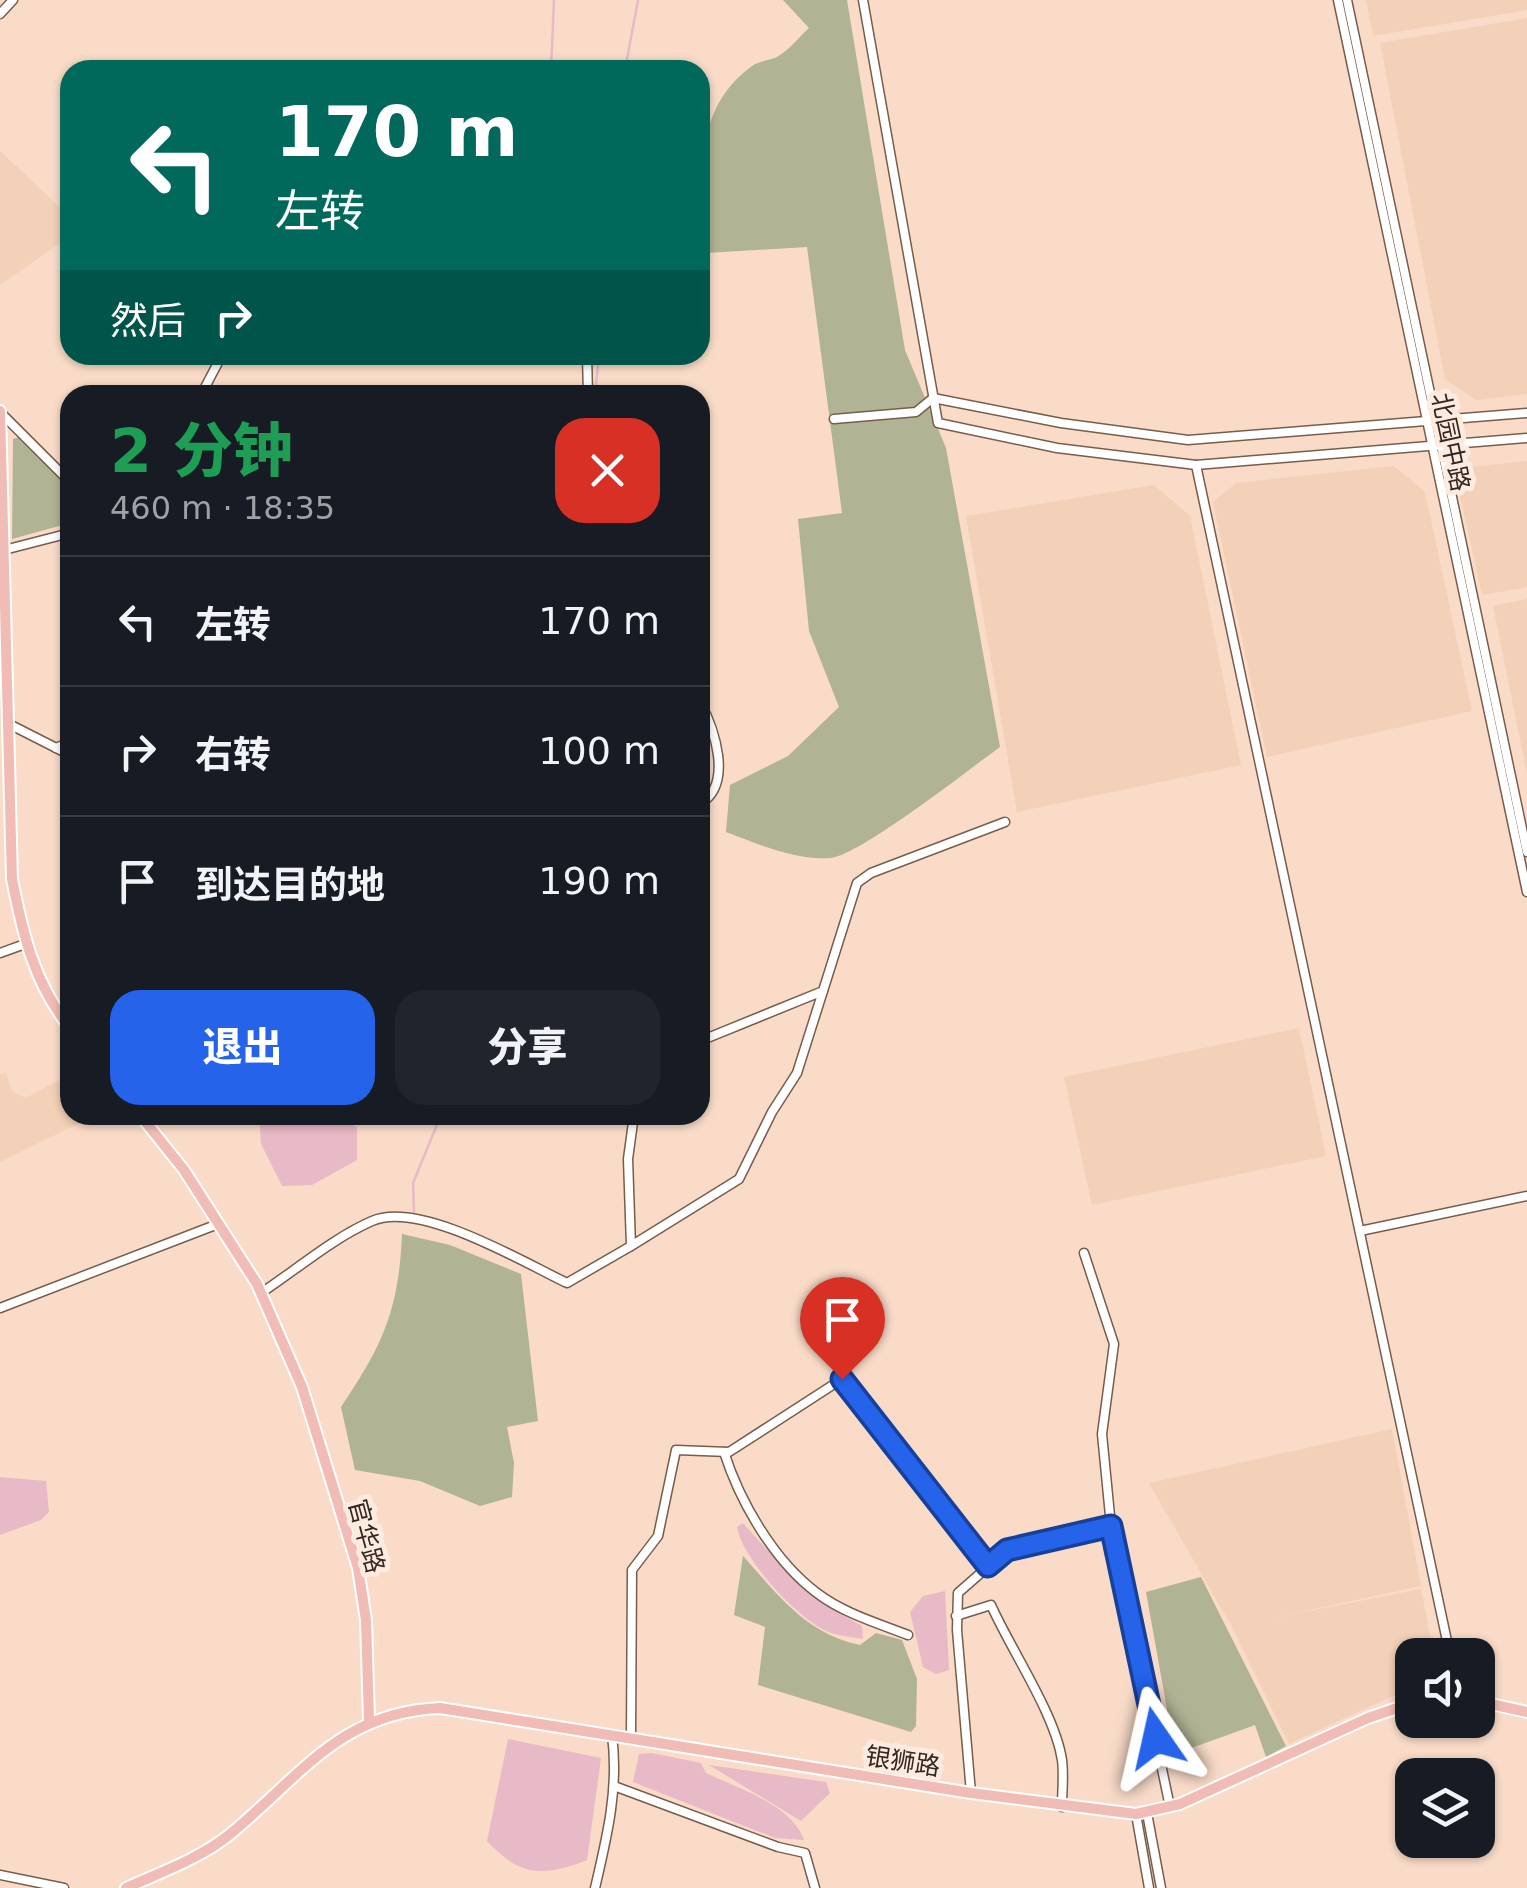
<!DOCTYPE html>
<html lang="zh">
<meta charset="utf-8">
<style>
body{margin:0;font-family:"DejaVu Sans","Noto Sans SC",sans-serif;background:#20242c;color:#f1f3f6;height:100vh;display:flex;flex-direction:column;font-size:38px;white-space:nowrap}
*{box-sizing:border-box;margin:0}
p{font-size:32px;color:#9ea1a6}
.icon{flex:none;width:55px;height:55px;fill:none;stroke:currentColor;stroke-width:2;stroke-linecap:round;stroke-linejoin:round}
.map{position:relative;flex:1;overflow:hidden}
.drawer{position:absolute;left:60px;top:385px;width:650px;height:740px;display:flex;flex-direction:column;background:#171b24;border-radius:30px;box-shadow:0 2px 8px #0004}
.drawer>*{flex:none}
.guide{position:absolute;left:60px;top:60px;width:650px;height:305px;border-radius:30px;box-shadow:0 2px 8px #0004;background:#00695c;color:#fff;overflow:hidden}
.tools{position:absolute;left:1395px;top:1638px;display:grid;gap:20px}
.tools a{display:grid;place-items:center;width:100px;height:100px;border-radius:20px;background:#171b24;box-shadow:0 2px 8px #0004;font-size:50px}
.pin{position:absolute;display:grid;place-items:center;width:85px;height:85px;color:#fff;margin:-102px -42px;border-radius:50% 50% 50% 0;rotate:-45deg;box-shadow:0 0 10px #0007}
.pin .icon{rotate:45deg}
.me{position:absolute;width:110px;margin:-55px;rotate:349deg;stroke-linejoin:round;filter:drop-shadow(0 0 8px #0008)}
.turn{display:flex;align-items:center;gap:35px;height:210px;padding:0 50px;font-size:45px}
.turn .icon{width:130px;height:130px;stroke-width:2.5}
.turn b{display:block;font-size:70px;line-height:85px}
.then{display:flex;align-items:center;height:95px;padding:0 50px;background:#0003;gap:20px;font-size:38px}
.round{display:grid;place-items:center;flex:none;width:105px;height:105px;border-radius:30px;background:#20242c}
.head{display:flex;align-items:center;justify-content:space-between;height:170px;padding:0 50px}
h1{font-size:60px;font-weight:800;line-height:75px;color:#1e9e55}
.primary-button{display:flex;gap:20px;margin-top:auto;padding:20px 50px}
.primary-button a{flex:1;height:115px;border-radius:30px;background:#2563eb;color:#fff;font-size:40px;font-weight:800;line-height:115px;text-align:center}
.primary-button a+a{background:#20242c;color:#f1f3f6}
ul{padding:0;list-style:none}
li{display:flex;align-items:center;gap:30px;height:130px;padding:0 50px;border-top:2px solid #363941}
li div{flex:1}
li b{display:block;font-size:38px}
li em{font-style:normal}
.map>svg:first-child{display:block}
.built{fill:#f3d0b8}
.green{fill:#b1b395}
.water{fill:#e8b9c7}
.lines{fill:none;stroke-linecap:round;stroke-linejoin:round}
.stream{stroke:#e8b9c7;stroke-width:2.5}
.minor-casing{stroke:#765d4d;stroke-width:11}
.major-casing{stroke:#fff;stroke-width:14}
.minor{stroke:#fff;stroke-width:8}
.major{stroke:#f1bcb6;stroke-width:10}
.route-casing{stroke:#184099;stroke-width:25}
.route{stroke:#2563eb;stroke-width:18}
.labels{text-anchor:middle;stroke-width:10;stroke-linejoin:round;paint-order:stroke}
.street-label{font-size:25px;fill:#332821;stroke:#fdebe0}
</style>
<div class="map">
<svg width="1527" height="1888" viewBox="0 0 1527 1888">
<rect width="100%" height="100%" fill="#f9dbc8"/>
<g class="built">
<path d="M1366,0H1527V10L1373,36Z"/>
<path d="M1527,18V394L1476,400L1445,379L1380,43Z"/>
<path d="M0,151L70,217V236L0,285Z"/>
<path d="M1527,461V587L1482,595L1460,495L1471,467Z"/>
<path d="M1394,466L1425,492L1472,711L1267,757L1213,502L1236,483Z"/>
<path d="M1154,485L1190,516L1241,765L1017,812L966,516Z"/>
<path d="M1527,599V774L1493,606Z"/>
<path d="M1299,1028L1326,1156L1092,1205L1064,1077Z"/>
<path d="M6,1073L12,1091L26,1098L70,1074V1115H96L0,1162V1074Z"/>
<path d="M1392,1429L1421,1586L1268,1619L1421,1589L1434,1655H1412V1692L1393,1696L1289,1744L1232,1627L1149,1483Z"/>
</g>
<g class="green">
<path d="M783,0H847L905,350L946,448L1000,747C971,768 860,855 831,858C796,861 758,844 726,832L730,785L788,756L839,707L809,631L798,519L842,513L807,247L706,253C703,189 688,112 752,66C760,60 772,61 780,55C791,48 800,36 809,28Z"/>
<path d="M19,437L70,489V523L12,539L13,439Z"/>
<path d="M402,1234L450,1245L521,1274L538,1421L507,1427L514,1463L512,1497L480,1506L420,1481L355,1470L341,1407C383,1345 399,1309 402,1234Z"/>
<path d="M743,1556C778,1595 806,1634 860,1645L876,1633L902,1640L917,1679L916,1726L911,1732L758,1685L765,1627L734,1615Z"/>
<path d="M1201,1577L1286,1746L1266,1757L1255,1725L1175,1754L1146,1592Z"/>
</g>
<g class="water">
<path d="M259,1115H330L357,1127V1160L312,1185L282,1186L261,1144Z"/>
<path d="M0,1477L46,1481L49,1512L41,1520L0,1535Z"/>
<path d="M743,1523C780,1565 813,1599 862,1626L863,1639C853,1637 841,1636 831,1633C800,1622 742,1559 737,1527Z"/>
<path d="M945,1591L949,1670L936,1674L923,1667L910,1612L923,1596Z"/>
<path d="M508,1739L601,1758L587,1860C544,1877 520,1877 487,1841Z"/>
<path d="M651,1753L701,1763L706,1773C739,1789 791,1804 804,1840L775,1838L633,1782L639,1754Z"/>
<path d="M709,1765L826,1782L830,1793L801,1821Z"/>
</g>
<g class="lines">
<g class="stream">
<path d="M551,70L554,0"/>
<path d="M625,70L638,0"/>
<path d="M595,395L599,355"/>
<path d="M414,1212L413,1183L441,1115"/>
</g>
<g class="minor-casing">
<g id="minor">
<path d="M863,0L938,423L1057,448L1196,465L1527,438"/>
<path d="M1338,0L1527,892"/>
<path d="M1347,0L1527,852"/>
<path d="M0,14L13,0"/>
<path d="M587,355L588,395"/>
<path d="M201,395L222,355"/>
<path d="M2,414L70,482"/>
<path d="M834,419L916,412L933,398L1061,423L1188,440L1527,413"/>
<path d="M1196,465L1450,1655"/>
<path d="M4,550L70,533"/>
<path d="M700,552V548"/>
<path d="M700,702C714,728 734,784 700,804"/>
<path d="M7,723L70,755"/>
<path d="M56,748L70,742"/>
<path d="M0,953L25,944"/>
<path d="M700,1041L823,991L857,883L871,873L1005,822"/>
<path d="M1360,1231L1527,1196"/>
<path d="M631,1246L739,1179L772,1112L797,1073L823,991"/>
<path d="M1084,1253L1114,1344L1102,1434L1111,1526L1170,1807"/>
<path d="M261,1293C296,1270 333,1238 372,1221C419,1200 523,1262 567,1283L631,1246L628,1159L634,1115"/>
<path d="M0,1308L218,1224"/>
<path d="M724,1452C740,1502 774,1561 817,1593C843,1613 877,1623 908,1635"/>
<path d="M956,1616L991,1605C1011,1650 1055,1714 1062,1760C1064,1775 1062,1792 1062,1807"/>
<path d="M631,1736L632,1570L658,1536L676,1450L729,1452L842,1379L987,1566"/>
<path d="M614,1786L778,1847L805,1853L815,1888"/>
<path d="M971,1793L957,1630L958,1593L1007,1550L1111,1526"/>
<path d="M1147,1813L1161,1888"/>
<path d="M1136,1814L1149,1888"/>
<path d="M0,1875L64,1888"/>
<path d="M595,1888C607,1837 619,1788 612,1735"/>
</g>
</g>
<g class="major-casing">
<g id="major">
<path d="M0,411L12,879C23,935 34,983 70,1028"/>
<path d="M140,1115L184,1170L257,1284L302,1387L358,1568L366,1620L369,1720"/>
<path d="M1478,1701L1527,1712"/>
<path d="M126,1888C161,1872 199,1859 229,1835C300,1777 340,1712 440,1708L971,1793L1136,1814L1180,1804L1368,1718L1412,1703"/>
</g>
</g>
<use href="#minor" class="minor"/>
<use href="#major" class="major"/>
</g>
<g class="lines">
<g class="route-casing">
<path id="route" d="M842,1379L988,1566L1007,1550L1111,1526L1156,1738"/>
</g>
<use href="#route" class="route"/>
</g>
<g class="labels">
<g class="street-label">
<text transform="translate(1451 442) rotate(78)" y="9">北园中路</text>
<text transform="translate(367 1536) rotate(75)" y="9">官华路</text>
<text transform="translate(903 1761) rotate(9)" y="9">银狮路</text>
</g>
</g>
</svg>
<div class="tools">
<a><svg class="icon" aria-label="sound" viewBox="0 0 24 24"><path d="M4 9h4l5-4v14l-5-4H4zM17 9q2 3 0 6"/></svg></a>
<a><svg class="icon" aria-label="layers" viewBox="0 0 24 24"><path d="M12 4l9 5-9 5-9-5zM3 14l9 5 9-5"/></svg></a>
</div>
<div class="pin" style="left:842px;top:1379px;background:#d93025"><svg class="icon" aria-label="arrive" viewBox="0 0 24 24"><path d="M6 21V4h12l-3 4 3 4H6"/></svg></div>
<svg class="me" style="left:1156px;top:1738px" viewBox="-20 -20 40 40"><path d="M0-17L14 15 0 8-14 15z" fill="#2563eb" stroke="#fff" stroke-width="4"/></svg>
<div class="guide">
<div class="turn"><svg class="icon" aria-label="left" viewBox="0 0 24 24"><path d="M17 20v-9H6M10 6l-5 5 5 5"/></svg><div><b>170 m</b>左转</div></div>
<div class="then">然后<svg class="icon" aria-label="right" viewBox="0 0 24 24"><path d="M7 20v-9h11M14 6l5 5-5 5"/></svg></div>
</div>
<section class="drawer">
<div class="head"><div><h1>2 分钟</h1><p>460 m · 18:35</p></div><a class="round" style="background:#d93025;color:#fff"><svg class="icon" aria-label="close" viewBox="0 0 24 24"><path d="M6 6l12 12M18 6L6 18"/></svg></a></div>
<ul>
<li><svg class="icon" aria-label="left" viewBox="0 0 24 24"><path d="M17 20v-9H6M10 6l-5 5 5 5"/></svg><div><b>左转</b></div><em>170 m</em></li>
<li><svg class="icon" aria-label="right" viewBox="0 0 24 24"><path d="M7 20v-9h11M14 6l5 5-5 5"/></svg><div><b>右转</b></div><em>100 m</em></li>
<li><svg class="icon" aria-label="arrive" viewBox="0 0 24 24"><path d="M6 21V4h12l-3 4 3 4H6"/></svg><div><b>到达目的地</b></div><em>190 m</em></li>
</ul>
<div class="primary-button"><a>退出</a><a>分享</a></div>
</section>
</div>
